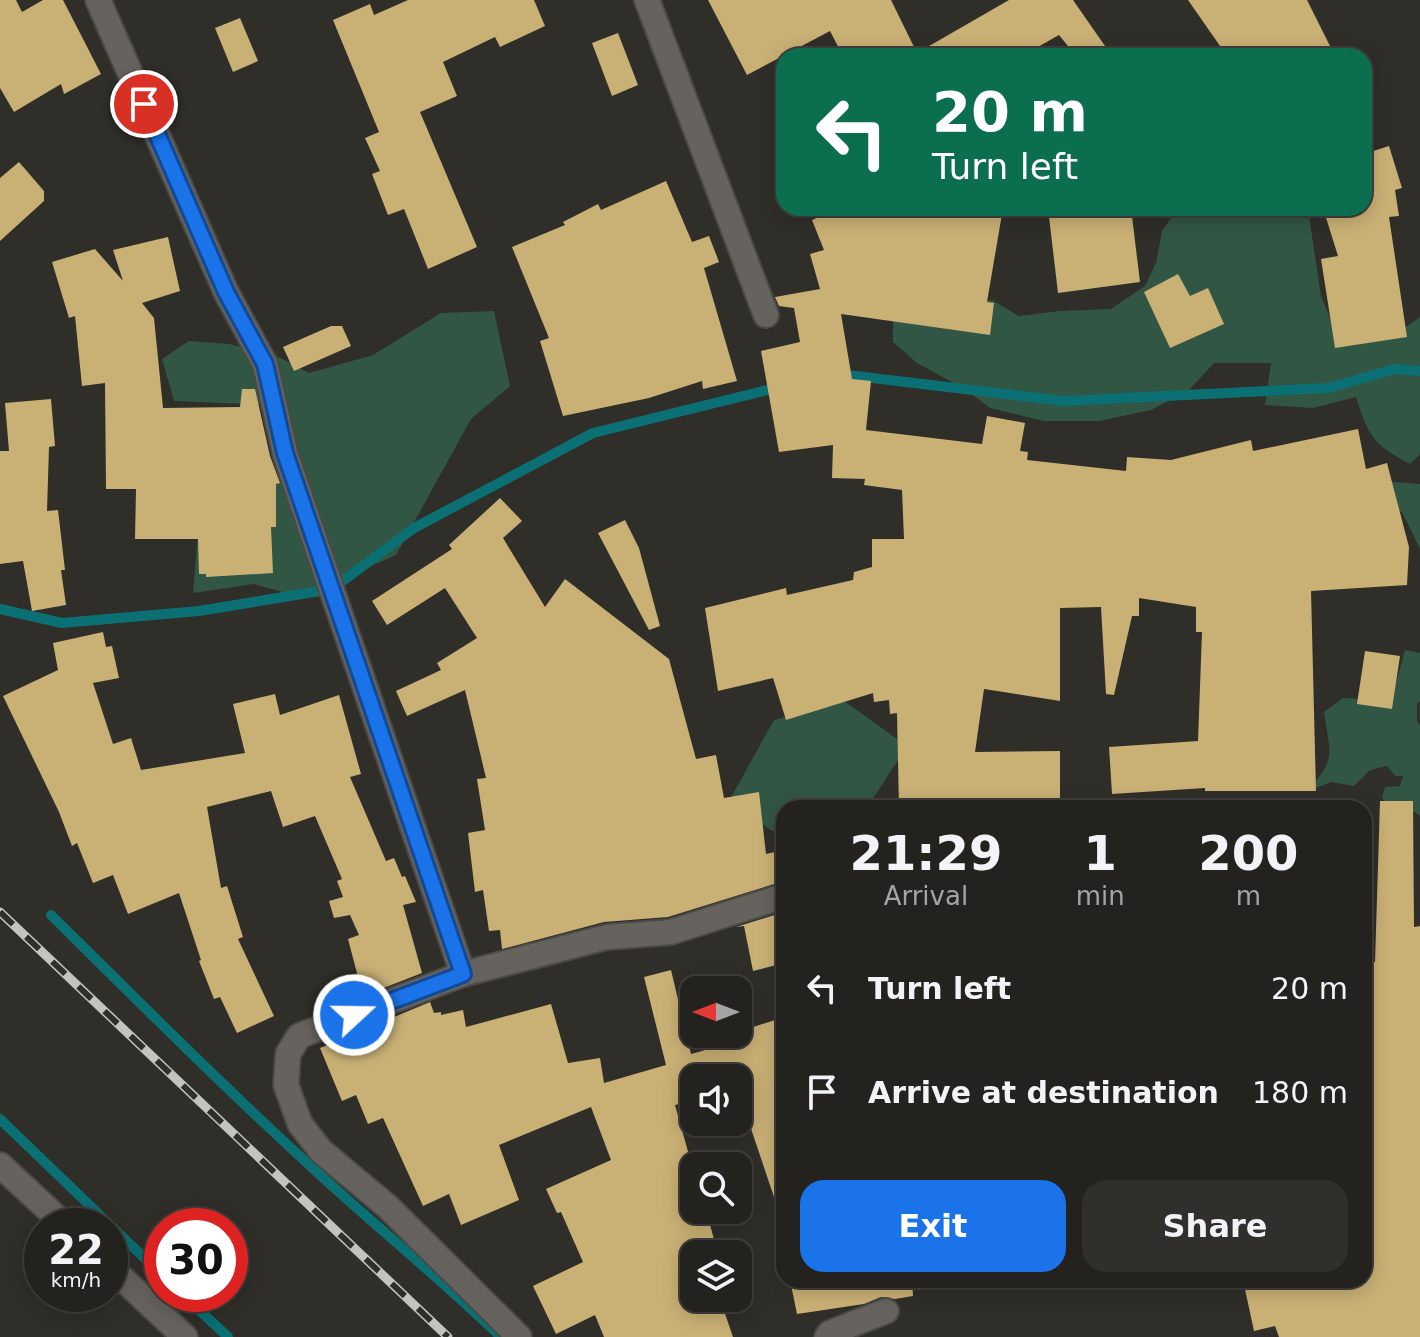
<!DOCTYPE html>
<style>
body{margin:0;font-family:"DejaVu Sans",sans-serif;background:#302f2c;color:#f1f3f6;height:100vh;display:flex;flex-direction:column;font-size:30px;white-space:nowrap}
*{box-sizing:border-box;margin:0}
p{font-size:26px;color:#a3a4a4}
.icon{flex:none;width:44px;height:44px;fill:none;stroke:currentColor;stroke-width:2;stroke-linecap:round;stroke-linejoin:round}
.map{position:relative;flex:1;overflow:hidden}
.side{position:absolute;left:776px;top:800px;width:596px;height:488px;display:flex;flex-direction:column;background:#24221f;border-radius:24px;box-shadow:0 4px 20px #0003,0 0 0 2px #413f3d}
.side>*{flex:none}
.hud{position:absolute;left:776px;top:48px;width:596px;height:168px;border-radius:24px;box-shadow:0 4px 20px #0003,0 0 0 2px #413f3d;background:#0b6e4f;color:#fff;overflow:hidden}
.needle{width:52px;rotate:270deg}
.tools{position:absolute;left:680px;top:976px;display:grid;gap:16px}
.tools a{display:grid;place-items:center;width:72px;height:72px;border-radius:16px;background:#24221f;box-shadow:0 4px 20px #0003,0 0 0 2px #413f3d;font-size:40px}
.speed{position:absolute;left:24px;top:1208px;display:flex;gap:16px;font-size:40px;font-weight:700;text-align:center}
.speed>*{display:grid;place-content:center;width:104px;height:104px;border-radius:50%;background:#24221f;box-shadow:0 4px 20px #0003,0 0 0 2px #413f3d;line-height:1}
.speed small{font-size:20px;font-weight:400}
.speed .limit{border:12px solid #d22;background:#fff;color:#111}
.pin{position:absolute;display:grid;place-items:center;width:68px;height:68px;color:#fff;margin:-34px;border:4px solid #fff;border-radius:50%;box-shadow:0 2px 8px #0007}
.me{position:absolute;width:88px;margin:-44px;rotate:69deg;stroke-linejoin:round;filter:drop-shadow(0 0 6px #0008)}
.turn{display:flex;align-items:center;gap:28px;height:168px;padding:0 24px;font-size:36px}
.turn .icon{width:104px;height:104px;stroke-width:2.5}
.turn b{display:block;font-size:56px;line-height:68px}
.eta{display:flex;justify-content:space-evenly;align-items:center;height:136px;text-align:center}
.eta b{font-size:48px;font-weight:600;line-height:56px}
.primary-button{display:flex;gap:16px;margin-top:auto;padding:16px 24px}
.primary-button a{flex:1;height:92px;border-radius:24px;background:#1a73e8;color:#fff;font-size:32px;font-weight:600;line-height:92px;text-align:center}
.primary-button a+a{background:#302f2c;color:#f1f3f6}
ul{padding:0;list-style:none}
li{display:flex;align-items:center;gap:24px;height:104px;padding:0 24px}
li div{flex:1}
li b{display:block;font-size:30px}
li em{font-style:normal}
.map>svg:first-child{display:block}
.green{fill:#315644}
.lines{fill:none;stroke-linecap:round;stroke-linejoin:round}
.stream{stroke:#0b7074;stroke-width:10}
.building{fill:#c9b075}
.minor-casing{stroke:#4c4a47;stroke-width:28}
.minor{stroke:#66635e;stroke-width:24}
.rail-casing{stroke:#c5c3c0;stroke-width:9}
.rail{stroke:#302e29;stroke-width:6;stroke-dasharray:18;stroke-linecap:butt}
.route-casing{stroke:#114b97;stroke-width:20}
.route{stroke:#1a73e8;stroke-width:14}
</style>
<div class="map">
<svg width="1420" height="1337" viewBox="0 0 1420 1337">
<rect width="100%" height="100%" fill="#302e29"/>
<g class="green">
<path d="M1178,208H1305L1308,209L1321,296L1335,331L1402,330L1420,317V454L1410,464C1374,445 1368,436 1356,397L1313,408L1265,405L1271,363H1214L1189,390L1151,410L1099,421H1044L990,408L963,388L917,363L893,342V311L992,300L1019,316L1060,311L1111,309L1145,286L1156,263L1162,231Z"/>
<path d="M494,311L510,386L471,419L396,555L300,597L254,584L193,593L199,520L214,483L282,482L267,405L174,401L162,359L189,341L229,344L273,354L309,373L373,355L441,313Z"/>
<path d="M1381,481L1420,484V549L1402,512L1378,506Z"/>
<path d="M1405,650L1420,653V701L1417,704V722L1420,725V816L1405,804H1387L1382,798L1385,787L1400,786L1403,776H1395L1387,766L1370,770L1354,786L1331,782L1308,791C1337,756 1330,755 1324,712L1343,698L1372,700L1394,691Z"/>
<path d="M844,701L907,746L867,808H784V828L772,831L729,801L774,720Z"/>
</g>
<g class="lines">
<g class="stream">
<path d="M839,374L1064,401L1328,388L1395,369L1420,371"/>
<path d="M0,609L62,623L199,611L332,589L414,528L593,433L780,387"/>
<path d="M51,915C139,1002 227,1090 319,1174C379,1229 442,1280 501,1337"/>
<path d="M0,1119L162,1275"/>
<path d="M182,1294L228,1337"/>
</g>
</g>
<g class="building">
<path d="M0,0H16L22,12L43,0H63L101,74L64,94L61,84L14,112L0,88Z"/>
<path d="M408,0H534L545,26L500,47L495,37L443,62L457,96L420,112L477,247L428,269L404,209L388,215L372,174L380,171L365,138L379,132L333,20L370,4L374,15Z"/>
<path d="M708,0H891L917,53L1009,0H1073L1112,56H1076L1059,35L1022,56H843L830,31L747,75Z"/>
<path d="M1188,0H1307L1335,56H1227Z"/>
<path d="M240,18L258,61L233,72L215,28Z"/>
<path d="M618,33L638,85L612,96L592,43Z"/>
<path d="M1389,146L1402,188L1395,190L1399,216L1389,217L1407,337L1335,348L1321,259L1338,256L1323,208H1364V154Z"/>
<path d="M19,162L44,191V201L0,241V178Z"/>
<path d="M666,181L692,242L709,236L719,262L704,268L737,381L703,389L702,381L649,398L563,416L540,341L549,338L512,247L565,225L563,222L598,204L601,210Z"/>
<path d="M840,208H1003L987,302L994,303L990,335L841,314L852,379L871,381L866,430L982,444L987,416L1025,423L1020,451L1028,452L1027,460L1126,471L1127,457L1171,460L1251,440L1253,451L1358,429L1366,469L1387,463L1409,547L1407,585L1311,591L1316,791H1205V788L1112,794L1109,747L1198,741L1202,632H1196V607L1139,598V616H1132L1114,695L1106,694L1101,607L1060,608V701L984,689L975,752L1060,751V800H1016V808H899L897,713L890,714L889,700L874,702L873,693L786,720L773,678L718,691L705,608L786,588L787,595L853,580L854,572L872,567V539H904L902,490L864,485L865,479L832,478L833,445L779,452L761,351L800,342L794,308L779,306L775,297L820,289L810,254L824,250L812,220Z"/>
<path d="M1048,208H1131L1140,282L1058,293Z"/>
<path d="M168,237L180,291L142,303L154,318L163,408L240,407L242,389H255L270,456L280,483L276,484V527H271L273,573L206,577V574H199L198,539H135L136,489H106L105,383L82,386L75,316L69,318L52,262L95,249L123,281L113,250Z"/>
<path d="M1178,274L1190,296L1208,288L1224,324L1170,348L1144,292Z"/>
<path d="M331,326H342L351,346L294,371L283,347Z"/>
<path d="M51,399L55,446L49,447L47,511L58,510L65,570H61L66,605L32,611L23,561L0,564V451H9L5,403Z"/>
<path d="M500,498L522,521L503,538L545,607L565,579L669,659L696,759L716,755L724,798L759,792L766,854L784,850V881L668,917L604,922L502,949L500,930L489,931L483,890L475,892L468,833L485,830L477,779L486,778L465,690L407,716L396,691L441,670L437,663L477,638L445,588L387,625L372,601L452,549L449,545Z"/>
<path d="M625,520L639,548L660,626L649,630L598,533Z"/>
<path d="M103,632L106,647L112,646L119,678L93,683L113,744L131,738L141,770L245,753L233,704L275,694L280,715L339,695L361,774L350,777L386,861L394,858L402,877L405,876L416,902L403,905L422,973L363,996L348,939L359,935L350,915L334,918L329,901L343,897L337,881L342,879L315,816L283,827L271,791L207,807L221,888L227,886L243,937L238,939L274,1016L237,1033L220,997L214,999L199,961L201,960L179,893L128,914L113,875L93,883L77,843L72,846L59,812L3,696L58,670L53,643Z"/>
<path d="M1365,651L1400,656L1392,709L1357,704Z"/>
<path d="M1380,801H1413L1414,927L1420,926V1337H1279L1275,1326L1254,1331L1243,1280H1364V974L1371,962H1375Z"/>
<path d="M784,912V963L753,971L744,926L736,927Z"/>
<path d="M671,970L691,1054L738,1041V1032L784,1017V1211L779,1212L738,1090V1078H694V1100L675,1105L694,1173V1225L709,1221L718,1254H694V1298H731L721,1302L733,1337H604L595,1315L556,1334L533,1286L583,1262L561,1212L557,1213L546,1189L611,1160L591,1107L499,1145L519,1200L461,1225L449,1194L423,1206L383,1118L368,1124L356,1095L342,1101L320,1048L430,1002L434,1013L441,1012V1015L463,1010L466,1027L551,1004L568,1063L600,1058L604,1083L666,1065L644,977Z"/>
<path d="M790,1280H912L913,1296L895,1299L881,1297L864,1304L797,1314Z"/>
</g>
<g class="lines">
<g class="minor-casing">
<g id="minor">
<path d="M98,0L226,292L265,364L285,453L463,974"/>
<path d="M647,0L766,315"/>
<path d="M0,1165L66,1226"/>
<path d="M110,1267L185,1337"/>
<path d="M519,1337L388,1207L321,1151L300,1124L286,1085L288,1054L299,1036L463,974L607,937L671,932L784,896"/>
<path d="M827,1337L830,1333L886,1311"/>
</g>
</g>
<use href="#minor" class="minor"/>
<g class="rail-casing">
<path id="rail" d="M0,912L448,1337"/>
</g>
<use href="#rail" class="rail"/>
</g>
<g class="lines">
<g class="route-casing">
<path id="route" d="M144,104L226,292L265,364L285,453L463,974L354,1015"/>
</g>
<use href="#route" class="route"/>
</g>
</svg>
<div class="tools">
<a><svg class="needle" viewBox="-14 -14 28 28"><path d="M0-13l5 13h-10z" fill="#e53935"/><path d="M0 13l5-13h-10z" fill="#a3a4a4"/></svg></a>
<a><svg class="icon" aria-label="sound" viewBox="0 0 24 24"><path d="M4 9h4l5-4v14l-5-4H4zM17 9q2 3 0 6"/></svg></a>
<a><svg class="icon" aria-label="search" viewBox="0 0 24 24"><circle cx="10" cy="10" r="6"/><path d="M15 15l6 6"/></svg></a>
<a><svg class="icon" aria-label="layers" viewBox="0 0 24 24"><path d="M12 4l9 5-9 5-9-5zM3 14l9 5 9-5"/></svg></a>
</div>
<div class="speed"><div>22<small>km/h</small></div><div class="limit">30</div></div>
<div class="pin" style="left:144px;top:104px;background:#d93025"><svg class="icon" aria-label="arrive" viewBox="0 0 24 24"><path d="M6 21V4h12l-3 4 3 4H6"/></svg></div>
<svg class="me" style="left:354px;top:1015px" viewBox="-20 -20 40 40"><circle r="17" fill="#1a73e8" stroke="#fff" stroke-width="3"/><path d="M0-11L8 9 0 5-8 9z" fill="#fff"/></svg>
<div class="hud">
<div class="turn"><svg class="icon" aria-label="left" viewBox="0 0 24 24"><path d="M17 20v-9H6M10 6l-5 5 5 5"/></svg><div><b>20 m</b>Turn left</div></div>
</div>
<section class="side">
<div class="eta">
<div><b>21:29</b><p>Arrival</p></div>
<div><b>1</b><p>min</p></div>
<div><b>200</b><p>m</p></div>
</div>
<ul>
<li><svg class="icon" aria-label="left" viewBox="0 0 24 24"><path d="M17 20v-9H6M10 6l-5 5 5 5"/></svg><div><b>Turn left</b></div><em>20 m</em></li>
<li><svg class="icon" aria-label="arrive" viewBox="0 0 24 24"><path d="M6 21V4h12l-3 4 3 4H6"/></svg><div><b>Arrive at destination</b></div><em>180 m</em></li>
</ul>
<div class="primary-button"><a>Exit</a><a>Share</a></div>
</section>
</div>
